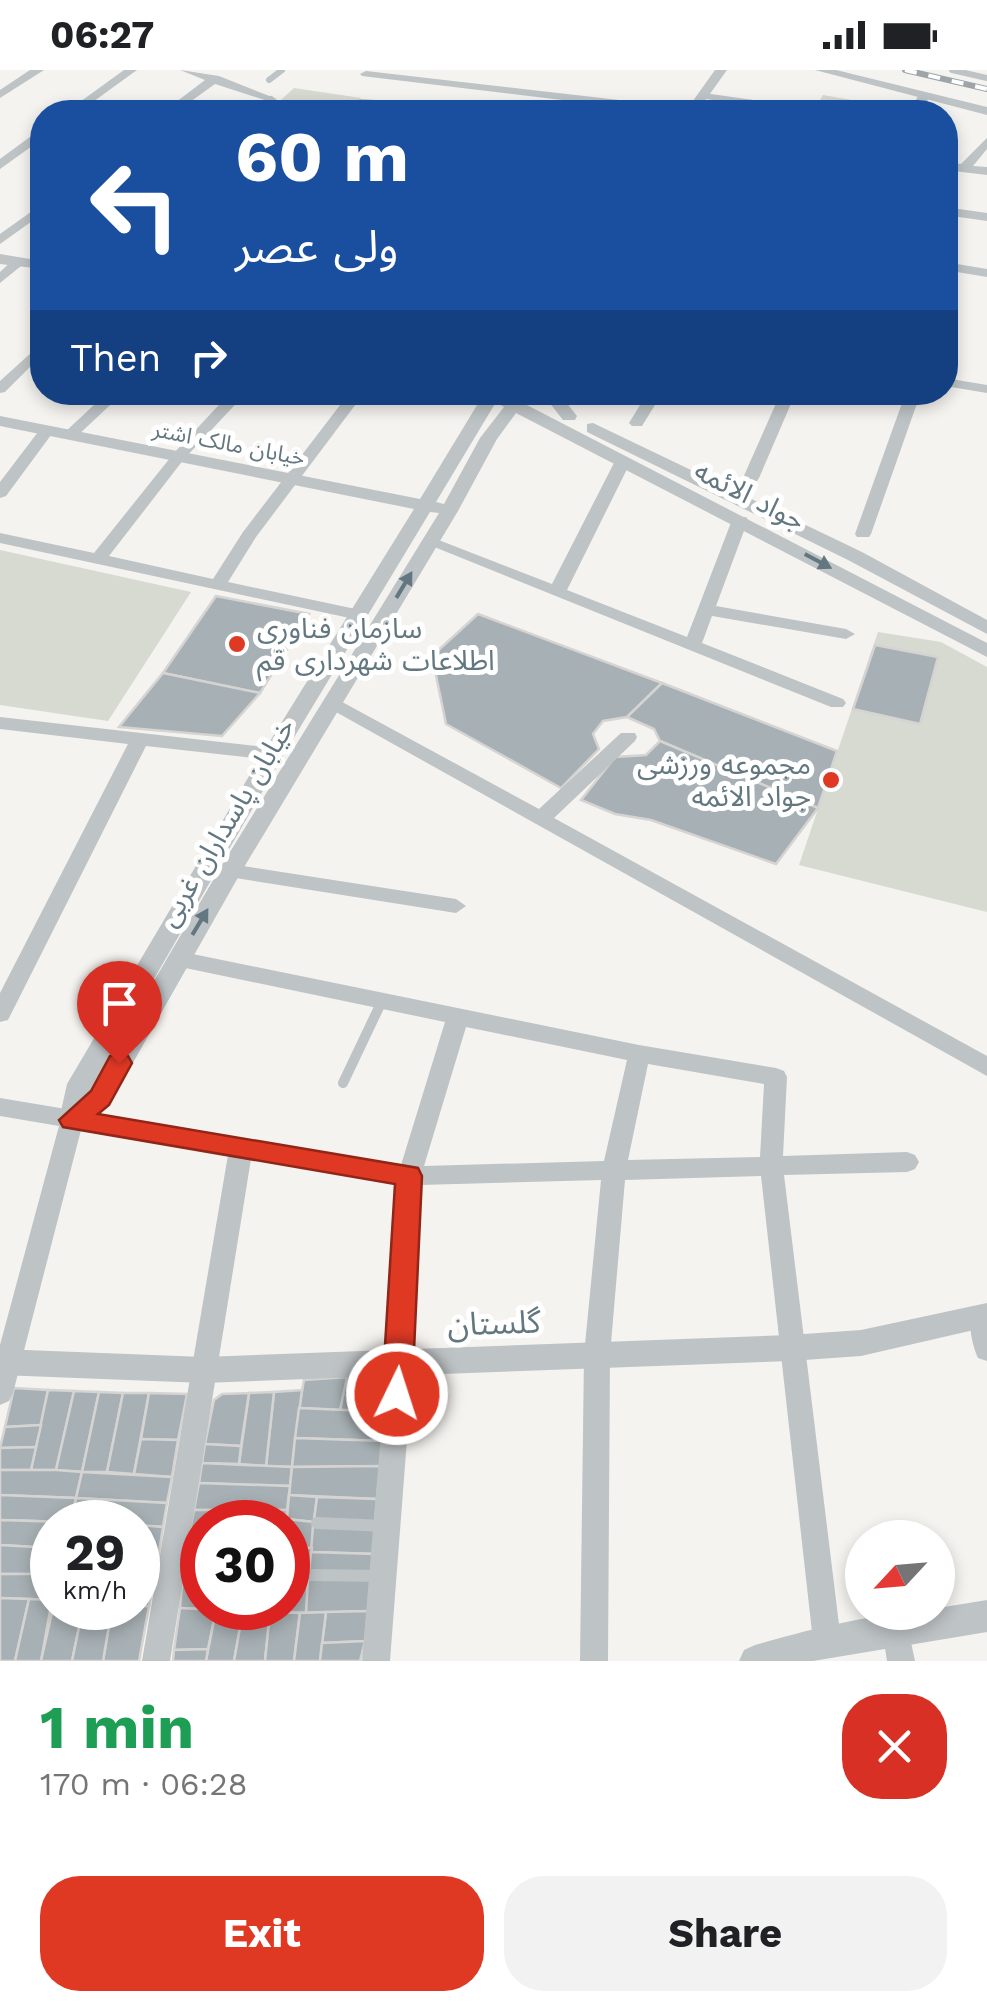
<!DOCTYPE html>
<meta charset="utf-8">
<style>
body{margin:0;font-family:"Work Sans","Noto Sans Arabic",sans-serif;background:#f2f2f2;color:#202124;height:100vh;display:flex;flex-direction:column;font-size:38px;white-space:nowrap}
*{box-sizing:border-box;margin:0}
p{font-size:32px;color:#757577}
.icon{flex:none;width:55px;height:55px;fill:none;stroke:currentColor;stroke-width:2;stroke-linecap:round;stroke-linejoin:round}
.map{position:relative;height:1591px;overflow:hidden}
.details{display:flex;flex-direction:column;background:#fff;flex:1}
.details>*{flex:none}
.guide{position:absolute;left:30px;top:30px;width:928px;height:305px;border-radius:40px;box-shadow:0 5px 15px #0003;background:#1a4fa0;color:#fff;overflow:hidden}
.needle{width:65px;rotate:244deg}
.fabs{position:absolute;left:845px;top:1450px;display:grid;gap:20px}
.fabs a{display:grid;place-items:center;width:110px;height:110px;border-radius:50%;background:#fff;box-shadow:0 5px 15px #0003;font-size:50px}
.speed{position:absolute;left:30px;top:1430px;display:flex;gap:20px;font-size:50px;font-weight:700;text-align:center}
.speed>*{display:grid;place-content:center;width:130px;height:130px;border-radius:50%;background:#fff;box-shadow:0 5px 15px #0003;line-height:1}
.speed small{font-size:25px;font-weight:400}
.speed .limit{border:15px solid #d22;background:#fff;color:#111}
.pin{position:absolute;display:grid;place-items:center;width:85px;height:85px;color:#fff;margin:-102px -42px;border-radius:50% 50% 50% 0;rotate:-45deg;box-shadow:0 0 10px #0007}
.pin .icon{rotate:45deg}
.me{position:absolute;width:110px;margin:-55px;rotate:4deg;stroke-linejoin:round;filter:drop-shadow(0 0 8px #0008)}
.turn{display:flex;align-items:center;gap:35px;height:210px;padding:0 40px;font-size:45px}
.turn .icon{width:130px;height:130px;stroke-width:2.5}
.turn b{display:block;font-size:70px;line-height:85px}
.then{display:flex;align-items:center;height:95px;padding:0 40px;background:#0003;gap:20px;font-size:38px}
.round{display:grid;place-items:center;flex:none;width:105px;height:105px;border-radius:40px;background:#f2f2f2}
.summary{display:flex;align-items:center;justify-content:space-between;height:170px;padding:0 40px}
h1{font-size:60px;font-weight:700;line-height:75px;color:#1e9e55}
.button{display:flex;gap:20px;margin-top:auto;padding:20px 40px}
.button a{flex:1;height:115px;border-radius:40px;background:#df3924;color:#fff;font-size:40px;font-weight:700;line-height:115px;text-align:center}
.button a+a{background:#f2f2f2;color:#202124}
.status{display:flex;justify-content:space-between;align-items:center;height:70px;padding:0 50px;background:#fff;direction:ltr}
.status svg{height:28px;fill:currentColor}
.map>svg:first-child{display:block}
.green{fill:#d6dad0;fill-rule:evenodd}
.building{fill:#a7b0b4;stroke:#d5d4d2;stroke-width:2.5}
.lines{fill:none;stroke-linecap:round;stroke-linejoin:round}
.service-far2{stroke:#bec3c5;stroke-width:6}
.service-far1{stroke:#bec3c5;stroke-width:10}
.service{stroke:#bec3c5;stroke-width:12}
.minor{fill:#bec3c5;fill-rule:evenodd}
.tertiary{fill:#bec3c5;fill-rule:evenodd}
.rail-casing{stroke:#9da5a9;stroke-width:6}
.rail{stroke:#fff;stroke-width:4;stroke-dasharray:12;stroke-linecap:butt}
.oneway{fill:#637780}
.route{fill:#df3924;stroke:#912517;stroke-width:2.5}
.poi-dot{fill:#df3924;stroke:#fff;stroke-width:4}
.labels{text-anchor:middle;stroke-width:10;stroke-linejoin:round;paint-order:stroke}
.far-street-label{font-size:22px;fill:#637780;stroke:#fff}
.street-label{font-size:28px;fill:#637780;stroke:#fff}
.poi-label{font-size:28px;fill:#637780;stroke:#fff;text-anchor:start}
.near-street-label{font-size:32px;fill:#637780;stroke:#fff}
</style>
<div class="status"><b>06:27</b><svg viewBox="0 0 49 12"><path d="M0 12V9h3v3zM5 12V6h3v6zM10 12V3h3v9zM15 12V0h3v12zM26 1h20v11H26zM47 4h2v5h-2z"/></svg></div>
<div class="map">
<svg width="987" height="1591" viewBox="0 0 987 1591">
<rect width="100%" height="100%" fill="#f4f3ef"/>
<g class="green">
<path d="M294,18L361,28L347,42H268Z"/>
<path d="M823,25L916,41L813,42Z"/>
<path d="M0,480L191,522L108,651L0,635Z"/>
<path d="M878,562L941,572L987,597V842L799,795ZM875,575L937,587L919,653L853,639Z"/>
</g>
<g class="building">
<path d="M216,526L309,544L260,623L163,603Z"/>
<path d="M478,544L662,613L627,647L603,651L593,664L599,679L561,718L446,654L432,586Z"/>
<path d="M875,575L938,587L920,654L853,639Z"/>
<path d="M163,603L260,623L222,666L119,657Z"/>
<path d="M662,613L837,681L818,738L660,671L654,659L627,647Z"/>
<path d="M660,671L818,738L776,794L651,750L615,744L581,730L615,687L646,685Z"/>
<path d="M391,1301L388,1342L340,1340L347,1307Z"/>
<path d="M347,1307L340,1340L299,1338L304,1310Z"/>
<path d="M14,1318L48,1320L41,1355L5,1357Z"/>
<path d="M48,1320L74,1321L56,1400H31Z"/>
<path d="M302,1320L292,1397L266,1396L274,1322Z"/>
<path d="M74,1321L99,1322L82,1402L56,1400Z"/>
<path d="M99,1322L123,1323L107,1402H82Z"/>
<path d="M274,1322L266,1396L239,1394L249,1323Z"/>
<path d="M123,1323H149L134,1404L107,1402Z"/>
<path d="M149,1323L187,1324L178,1370L141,1369Z"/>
<path d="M249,1323L241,1376L205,1374L214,1330L222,1324Z"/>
<path d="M299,1338L388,1342L384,1371L295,1368Z"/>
<path d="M41,1355L36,1377L0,1378L5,1357Z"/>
<path d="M295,1368L384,1371L380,1396L292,1397Z"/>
<path d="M141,1369L178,1370L172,1407L134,1404Z"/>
<path d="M205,1374L241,1376L239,1394L202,1393Z"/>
<path d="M36,1377L31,1400H0V1378Z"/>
<path d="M202,1393L292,1397L290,1416L199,1413Z"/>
<path d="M380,1396L377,1429L289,1425L292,1397Z"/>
<path d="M0,1400H56L82,1402L76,1428L0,1425Z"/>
<path d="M82,1402L172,1407L167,1433L76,1428Z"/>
<path d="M199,1413L290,1416L287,1440H194Z"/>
<path d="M0,1425L76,1428L71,1452L0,1450Z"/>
<path d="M289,1425L317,1427L314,1452L287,1449Z"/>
<path d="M317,1427L377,1429L375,1453L314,1450Z"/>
<path d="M76,1428L167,1433L163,1457L71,1452Z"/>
<path d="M194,1440H287L286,1452H202V1465H189Z"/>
<path d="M287,1449L314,1452L312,1478H288Z"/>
<path d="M0,1450L65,1452H52V1478L0,1475Z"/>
<path d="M138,1455L163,1457L159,1482H138Z"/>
<path d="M313,1455L377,1459L375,1484L311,1482Z"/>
<path d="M189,1465H202V1495H184Z"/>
<path d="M0,1475L52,1478V1504H0Z"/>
<path d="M288,1478H312L309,1504L288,1505Z"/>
<path d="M138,1482H159L153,1512L138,1511Z"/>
<path d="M311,1482L375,1484L372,1504L309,1502Z"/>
<path d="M184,1495H202V1538H275L274,1541L180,1538Z"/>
<path d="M0,1504H52V1530L0,1528Z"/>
<path d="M309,1504L306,1543L274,1541L275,1538H288V1505Z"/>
<path d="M308,1509L371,1510L368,1541L306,1543Z"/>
<path d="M138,1511L153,1512L149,1536L138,1535Z"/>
<path d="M0,1528L29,1529L15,1591H0Z"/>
<path d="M29,1529L52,1530L41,1591H15Z"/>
<path d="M149,1536L139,1591H103L112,1538Z"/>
<path d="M53,1538H83L72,1591H41Z"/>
<path d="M83,1538H112L103,1591H72Z"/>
<path d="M180,1538L216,1540L208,1579L174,1580Z"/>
<path d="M216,1540L243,1541L234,1591H206Z"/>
<path d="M243,1541L270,1542L265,1591H234Z"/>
<path d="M368,1541L365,1571L322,1573L326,1542Z"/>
<path d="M270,1542L300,1543L294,1591H265Z"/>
<path d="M326,1542L320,1591H294L300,1543Z"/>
<path d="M365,1571L360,1591H320L322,1573Z"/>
<path d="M208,1579L206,1591H173L174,1580Z"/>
</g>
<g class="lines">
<g class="service-far2">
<path d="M952,0L987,8"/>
<path d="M269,10L282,0"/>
<path d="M257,42L271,29"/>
</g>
<path class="service-far1" d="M343,1013L382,931"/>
<g class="service">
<path d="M317,1453L385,1456"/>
<path d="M312,1505L381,1506"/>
</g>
<g class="minor">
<path d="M30,0H44L0,28V20Z"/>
<path d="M124,0H137L79,42H66Z"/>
<path d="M180,0L219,6L277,29L271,32L215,14L176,42H163L205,10Z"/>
<path d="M366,1L689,38L695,42H663L362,6L360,4Z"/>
<path d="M704,23L810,38L816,42H790L700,28L698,26Z"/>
<path d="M924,23L930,26L922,42H910L918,26Z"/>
<path d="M360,29L428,33L453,42L356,34L354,32Z"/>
<path d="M38,61H42V69L0,99V89Z"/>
<path d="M987,68V79L973,96L987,97V105L945,100V92L961,94Z"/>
<path d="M42,134V144L0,174V164Z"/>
<path d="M945,137L987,143V151L945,145Z"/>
<path d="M14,189L26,192L0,213V202Z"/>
<path d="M945,192L987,199V207L945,200Z"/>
<path d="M42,273V285L5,322L0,323V311Z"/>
<path d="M945,308L987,315V323L945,316Z"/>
<path d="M108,322H124L75,368H65V362Z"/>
<path d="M231,322H247L184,389L109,486L213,509L243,462L350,322H365L256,467L228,512L365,541L368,545L365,549L359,550L0,473V463L94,483L174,383Z"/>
<path d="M648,322H663L642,356H632L629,353Z"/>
<path d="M781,322H796L759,408L757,411H745L743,408Z"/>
<path d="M906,322H921L871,464L869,467H857L855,464Z"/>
<path d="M46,356L54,361L6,426L0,428V412L41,358Z"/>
<path d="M623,386L631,391L567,520L687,567L732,450L734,447H746L748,450L716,536L846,559L855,564L846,569L712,546L702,573L843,629L846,633L843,637H831L422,472L424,469H436L552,514L615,391Z"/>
<path d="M333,627L539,739L621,663H635L637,667L635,671L554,748L987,986V1006L327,637L324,633L327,629Z"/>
<path d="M0,647L273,678L282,684L273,690L146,676L11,944L8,950L0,952V923L128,674L0,659Z"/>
<path d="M230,794L456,829L466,836L456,843L223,806L220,801Z"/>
<path d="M178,881L639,975L776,998L784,1001L787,1007L783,1086L907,1082L915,1085L919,1092L915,1099L907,1102L784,1105L841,1571L837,1581L827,1585L817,1581L813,1571L761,1106L625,1110L610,1285L608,1591H580L584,1285L601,1110L420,1115L413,1291L390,1591H362L387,1291L397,1114L251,1089L170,1591H142L228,1085L81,1060L13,1323L9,1331L0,1335V1275L59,1056L0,1046V1028L401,1095L445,952L171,895L167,889L171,883ZM466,957L627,990L604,1091L424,1096ZM648,994L764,1014L760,1087L628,1090Z"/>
<path d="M982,1235L987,1237V1291L978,1288C972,1275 967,1252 973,1238Z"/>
<path d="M896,1545L906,1549L915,1591H887L882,1559L886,1549Z"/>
</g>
<g class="tertiary">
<path d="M715,0H727L697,42H685Z"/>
<path d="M815,0H836L987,37V45Z"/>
<path d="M0,184L42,191V199L0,194Z"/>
<path d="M485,322H502L511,327L514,322H531L523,333L987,573V587L516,343L497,369L458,441L240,804L109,1035C95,1046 81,1063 63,1057L59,1050L67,1014L262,684L414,439L0,356V346L420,429ZM496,332L504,337L480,368L444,434L436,432ZM430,442L439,443L222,795L88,1023L284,684Z"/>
<path d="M541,322H558L577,346L575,350H563Z"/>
<path d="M593,353L862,482L987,550V564L848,490L587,362V354Z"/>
<path d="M987,1233V1257L861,1286L790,1291L204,1313L0,1305V1279L204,1287L790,1265L861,1260Z"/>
<path d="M987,1530V1562L813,1591H739L744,1580L755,1575C815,1558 875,1542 938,1542V1538Z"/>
</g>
<g class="rail-casing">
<path id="rail" d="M905,0L987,19"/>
</g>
<use href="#rail" class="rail"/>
</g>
<defs><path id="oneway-solid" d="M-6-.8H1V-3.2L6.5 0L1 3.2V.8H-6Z" transform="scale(2.5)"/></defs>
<g class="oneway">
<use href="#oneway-solid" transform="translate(818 491) rotate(28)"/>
<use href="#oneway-solid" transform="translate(404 515) rotate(-59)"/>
<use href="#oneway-solid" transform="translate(200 852) rotate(-59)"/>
</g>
<path class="route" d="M119,983L128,986L132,993L109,1035L98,1044L418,1098L422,1106L412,1324L407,1333L397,1337L387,1333L382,1324L395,1114L63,1057L59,1050L91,1021L110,986Z"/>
<g class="poi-dot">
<circle cx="237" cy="574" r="10"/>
<circle cx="831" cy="710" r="10"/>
</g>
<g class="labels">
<g class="far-street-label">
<text transform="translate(229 373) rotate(11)" y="8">خیابان مالک اشتر</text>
</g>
<g class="street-label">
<text transform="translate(750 425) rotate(27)" y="10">جواد الائمه</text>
<text transform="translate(226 752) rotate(-59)" y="10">خیابان پاسداران غربی</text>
</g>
<g class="poi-label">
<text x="257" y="568">سازمان فناوری<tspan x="257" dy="32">اطلاعات شهرداری قم</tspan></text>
<text x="811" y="704" text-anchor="end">مجموعه ورزشی<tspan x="811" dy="32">جواد الائمه</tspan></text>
</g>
<g class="near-street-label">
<text transform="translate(494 1253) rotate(-2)" y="11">گلستان</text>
</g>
</g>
</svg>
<div class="fabs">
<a><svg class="needle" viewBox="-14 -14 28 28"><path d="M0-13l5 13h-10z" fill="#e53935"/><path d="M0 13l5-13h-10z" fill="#757577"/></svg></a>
</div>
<div class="speed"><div>29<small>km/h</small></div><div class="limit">30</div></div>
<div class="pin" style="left:119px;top:993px;background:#d93025"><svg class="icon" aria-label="arrive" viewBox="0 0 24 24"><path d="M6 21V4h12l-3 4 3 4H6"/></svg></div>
<svg class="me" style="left:397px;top:1324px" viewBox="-20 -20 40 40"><circle r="17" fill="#df3924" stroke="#fff" stroke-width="3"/><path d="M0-11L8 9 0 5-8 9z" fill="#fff"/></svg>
<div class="guide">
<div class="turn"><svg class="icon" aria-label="left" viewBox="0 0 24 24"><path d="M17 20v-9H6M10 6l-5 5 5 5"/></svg><div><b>60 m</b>ولی عصر</div></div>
<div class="then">Then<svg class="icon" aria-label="right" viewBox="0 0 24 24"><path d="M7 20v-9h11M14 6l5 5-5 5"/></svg></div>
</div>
</div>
<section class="details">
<div class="summary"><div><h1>1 min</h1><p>170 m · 06:28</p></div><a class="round" style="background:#d93025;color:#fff"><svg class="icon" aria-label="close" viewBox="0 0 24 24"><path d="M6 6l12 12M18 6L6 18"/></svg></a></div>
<div class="button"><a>Exit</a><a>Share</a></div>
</section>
